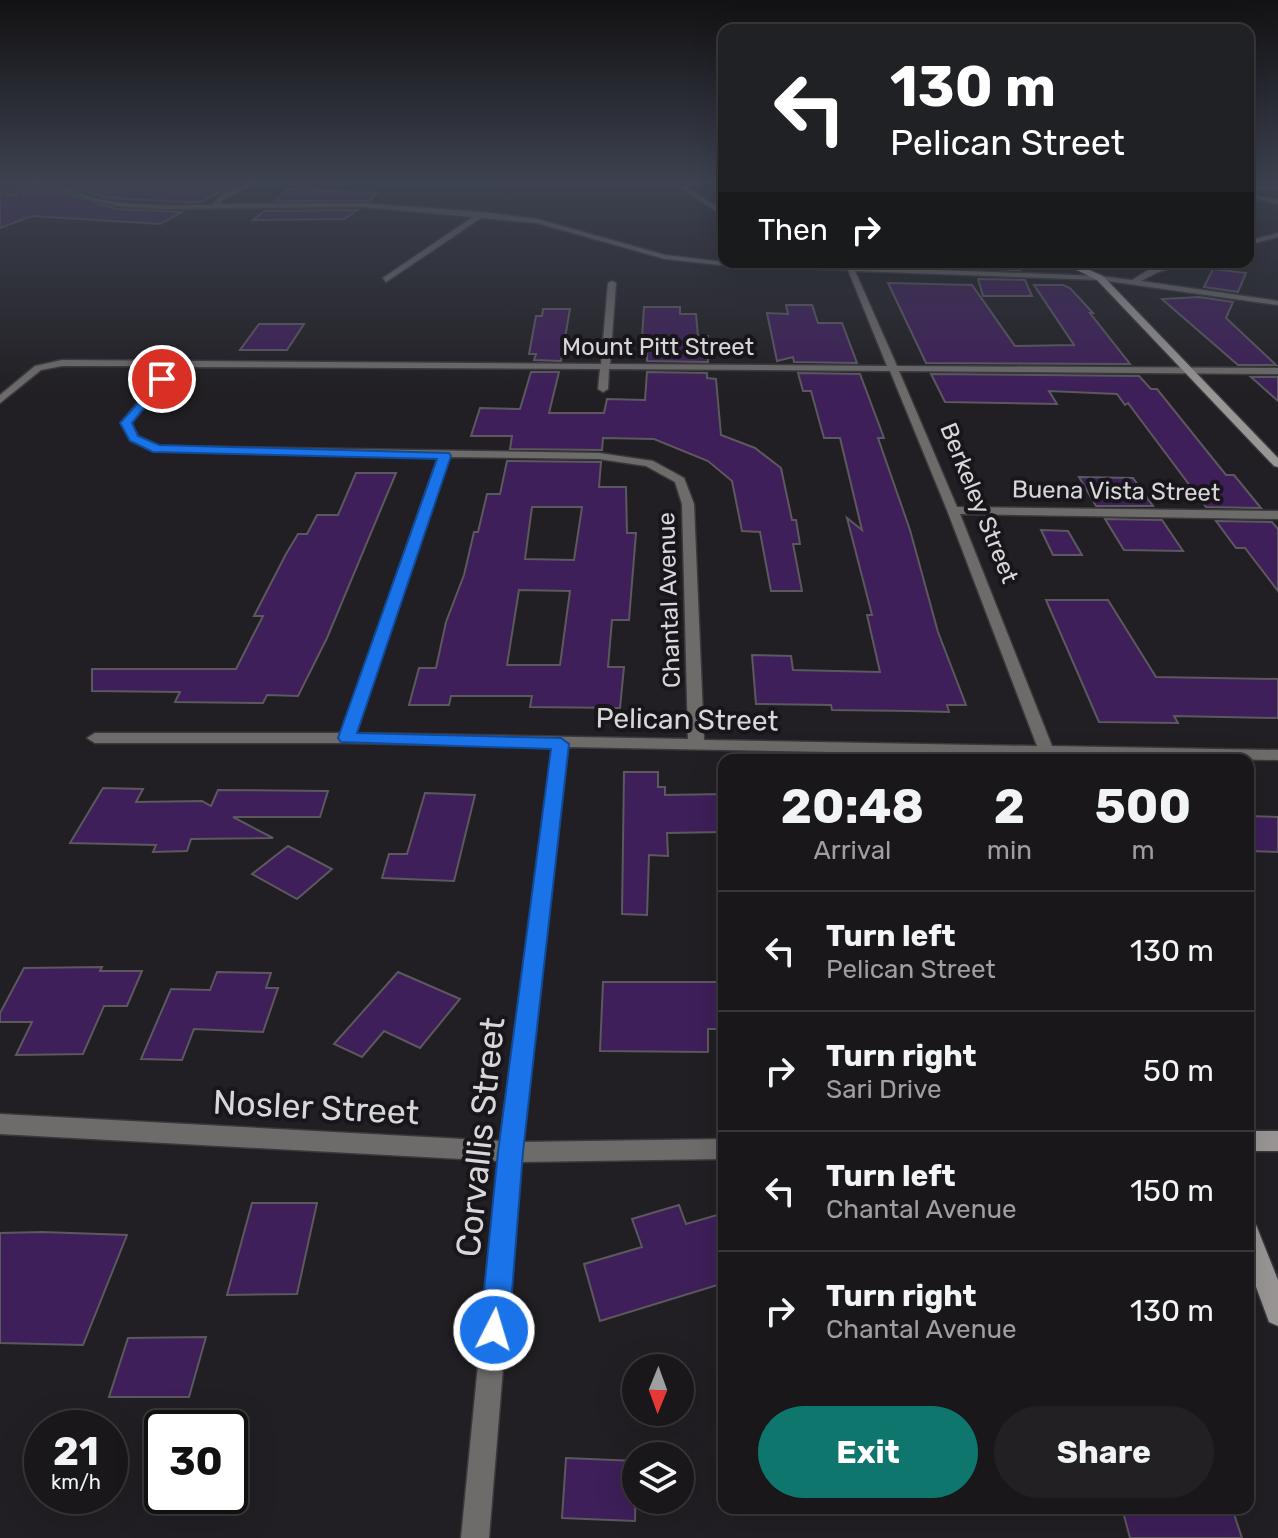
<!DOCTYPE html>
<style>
body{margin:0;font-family:Rubik,sans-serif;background:#222023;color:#f1f3f6;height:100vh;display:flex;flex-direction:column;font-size:30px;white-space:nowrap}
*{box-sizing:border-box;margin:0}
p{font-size:26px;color:#9f9fa2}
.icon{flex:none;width:44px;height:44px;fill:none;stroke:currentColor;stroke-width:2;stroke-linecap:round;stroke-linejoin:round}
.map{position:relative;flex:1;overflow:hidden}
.sheet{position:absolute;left:718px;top:754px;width:536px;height:760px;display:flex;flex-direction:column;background:#19171a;border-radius:16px;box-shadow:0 8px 32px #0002,0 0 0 2px #373639}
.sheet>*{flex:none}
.hud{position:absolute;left:718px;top:24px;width:536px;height:244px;border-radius:16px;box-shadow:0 8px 32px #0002,0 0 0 2px #373639;background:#202124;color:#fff;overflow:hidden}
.needle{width:52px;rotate:181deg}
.buttons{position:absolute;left:622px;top:1354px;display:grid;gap:16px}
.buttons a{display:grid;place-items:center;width:72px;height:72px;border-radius:50%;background:#19171a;box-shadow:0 8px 32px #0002,0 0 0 2px #373639;font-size:40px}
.speed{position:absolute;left:24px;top:1410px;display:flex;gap:16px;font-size:40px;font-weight:700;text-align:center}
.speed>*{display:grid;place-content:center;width:104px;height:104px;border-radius:50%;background:#19171a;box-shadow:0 8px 32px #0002,0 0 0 2px #373639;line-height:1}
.speed small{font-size:20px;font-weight:400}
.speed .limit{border:4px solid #111;border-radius:12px;background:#fff;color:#111}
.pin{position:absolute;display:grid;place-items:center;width:68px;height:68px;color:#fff;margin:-34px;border:4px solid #fff;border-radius:50%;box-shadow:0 2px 8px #0007}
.me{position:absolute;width:88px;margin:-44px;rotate:5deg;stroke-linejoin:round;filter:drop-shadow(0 0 6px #0008)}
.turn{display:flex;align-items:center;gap:28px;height:168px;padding:0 40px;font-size:36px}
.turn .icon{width:104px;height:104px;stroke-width:2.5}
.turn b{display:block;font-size:56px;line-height:68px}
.then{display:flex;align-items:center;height:76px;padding:0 40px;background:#0003;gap:16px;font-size:30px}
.eta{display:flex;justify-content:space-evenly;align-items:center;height:136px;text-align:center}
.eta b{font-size:48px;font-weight:700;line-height:56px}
.action{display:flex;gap:16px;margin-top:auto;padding:16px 40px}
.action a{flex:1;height:92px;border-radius:48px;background:#0f766e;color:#fff;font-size:32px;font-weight:700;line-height:92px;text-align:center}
.action a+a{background:#222023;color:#f1f3f6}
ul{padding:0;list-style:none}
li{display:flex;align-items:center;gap:24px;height:120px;padding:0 40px;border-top:2px solid #373639}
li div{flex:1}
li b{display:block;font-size:30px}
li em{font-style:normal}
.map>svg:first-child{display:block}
.building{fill:#3e1f59;stroke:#5b595e;stroke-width:2;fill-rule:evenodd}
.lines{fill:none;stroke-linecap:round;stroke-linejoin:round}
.street-casing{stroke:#3a393c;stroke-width:3}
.secondary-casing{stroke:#3a393c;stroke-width:3}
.street{fill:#6e6b6b;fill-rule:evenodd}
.secondary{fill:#9a9695;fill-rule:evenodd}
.route{fill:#1a73e8;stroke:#114b97;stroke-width:2}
.labels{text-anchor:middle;stroke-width:8;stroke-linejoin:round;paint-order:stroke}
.far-street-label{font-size:24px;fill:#d7d6d9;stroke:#18161a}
.street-label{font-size:28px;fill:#d7d6d9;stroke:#18161a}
.near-street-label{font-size:34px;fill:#d7d6d9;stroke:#18161a}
</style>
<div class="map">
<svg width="1278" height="1538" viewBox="0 0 1278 1538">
<rect width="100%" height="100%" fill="#211f23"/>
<g class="building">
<path d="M18,180L117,209L182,212L160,224L32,216L0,228V192L16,196Z"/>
<path d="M45,180H242L201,202H183L109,198Z"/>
<path d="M288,189L377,193L369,201H275Z"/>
<path d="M358,210L344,219L253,220L264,211Z"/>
<path d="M973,262H1017L1020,270L975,268Z"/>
<path d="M1213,269L1246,273L1238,292L1204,287Z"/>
<path d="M978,279L1025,280L1032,296H983Z"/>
<path d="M888,283L972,285L1015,346L1074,345L1034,285H1063L1070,288L1093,313H1090L1130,364L926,363Z"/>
<path d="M1199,297L1233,302L1226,318L1276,365H1238L1162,299Z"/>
<path d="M786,305H812L818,323H842L857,363L794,362L793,357L777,361L767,313L788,314Z"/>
<path d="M644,307H680V314H696L698,336H708V362L647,361V354H641Z"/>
<path d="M543,309H570L561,361L534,360L536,354H529L536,316H542Z"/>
<path d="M259,324H304L287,350H240Z"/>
<path d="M531,372H559L549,413H604L607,399L645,400L647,372L707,373V378L716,379L721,435L755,448L781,468L792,520H796L800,544H793L802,591H771L760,532L742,531L732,481L708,461L654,439L603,438L602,450L510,449L512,436H471L480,408L520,409Z"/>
<path d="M798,373L860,374L884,438H878L910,530L938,632L966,705H947L949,712L910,711L832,710L831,705L756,704L752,655L791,656L793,670L880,672L867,615H872L847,518L862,530L840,438H824L811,391H803Z"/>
<path d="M931,374L1139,376L1151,389H1157L1226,475H1234L1261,508L1206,507L1128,403L1125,405L1117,394L1049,391L1057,404L945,402Z"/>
<path d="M1251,377H1278V401Z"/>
<path d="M507,461L601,462L599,487H626L627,533H636L629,620H612L608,667H624L620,708L530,707L532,696H451L449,705H409L419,668H436L446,622L464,575L474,532H478L487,494H500ZM532,507H582L574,560L525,559ZM519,590L570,591L560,665H507Z"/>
<path d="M356,473H396L327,638L298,696L267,695L263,703L175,702L180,692L92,691V669H236L263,616H254L286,554L298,534H307L317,515H338Z"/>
<path d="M1079,477L1133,478L1153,506H1096Z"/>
<path d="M1105,519L1162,520L1183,551L1124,550Z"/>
<path d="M1216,521L1272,522L1278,529V591L1245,548H1236Z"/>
<path d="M1041,530L1068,531L1082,555H1053Z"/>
<path d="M1046,600H1108L1156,677L1278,679V718L1174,716L1178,723L1099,722Z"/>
<path d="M624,772H658V787H665V795L724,794V832L667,833L668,856L649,855L647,915L622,914Z"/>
<path d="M103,788L143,789L136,802L202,801L211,806L218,790L328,791L320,817H233L273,838L191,839L187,851L153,852L156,845L70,843Z"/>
<path d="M425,793L475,795L454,881L382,878L389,854H407Z"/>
<path d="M1248,816L1278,817V852L1248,851Z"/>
<path d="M288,846L332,869L297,899L252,874Z"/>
<path d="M102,967L100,971H142L127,1006H104L83,1054L16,1055L32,1022H0V1013L24,968Z"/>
<path d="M217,972L271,973L266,988H278L263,1032L194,1029L182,1060L141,1059L171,989L210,990Z"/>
<path d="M398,972L460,999L420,1048L384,1031L362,1057L334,1044Z"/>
<path d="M603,982H720L723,1029H708V1052L600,1051Z"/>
<path d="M252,1203H317L297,1294L227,1295Z"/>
<path d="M679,1205L686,1224L724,1213V1283L600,1321L584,1264L642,1247L632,1219Z"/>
<path d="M42,1232L127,1235L83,1345L0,1343V1233Z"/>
<path d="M206,1337L189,1397H109L128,1338Z"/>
<path d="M566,1458L636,1461L635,1521L562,1518Z"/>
<path d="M1122,1508H1232L1242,1538H1130Z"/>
</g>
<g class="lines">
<g class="street-casing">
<g id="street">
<path d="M21,180C48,180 68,191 94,198C132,207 174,205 213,205C220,192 249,180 264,180L222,200L220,204L361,203L482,212L537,219L665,255L724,262L1100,276L1132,280L1150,269L1175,262H1187L1156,273L1141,281L1278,301V305L1100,280L855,271L897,366L1278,368V374L899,371L957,507L1278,511V519L960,514L1052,746L1278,750V760L1056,756L1058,760H1042L1040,756L568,747L522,1142L724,1139V1159L520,1162L489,1538H461L498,1161L0,1134V1114L500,1141L553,747L347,743H95L87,738L95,733H341L438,457L153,451L130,440L121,423L168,366H62L41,370L0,403V395L35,366L62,360L601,364L608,283L612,281L616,283L610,364L887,366L848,270L720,265L665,259L537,223L481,218L386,282L383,278L473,217L361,207L160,209L118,206L89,200L52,187ZM178,367L600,369L598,389L603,392L608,389L609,369L890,371L947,510L1037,746L704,740L694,504L684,478L653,461L599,453L159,446L138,436L131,423ZM449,457L599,459L646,466L675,482L682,504L688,739L356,733Z"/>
<path d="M694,180H714L687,188L724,211V216L680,188Z"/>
<path d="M1278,186V190L1248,191V187Z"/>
<path d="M1248,193L1278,200V204L1248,197Z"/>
<path d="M1278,233V237L1248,245V241Z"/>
</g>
</g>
<g class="secondary-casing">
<g id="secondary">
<path d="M1061,262H1071L1103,276L1278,458V467L1274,466L1097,280Z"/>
<rect x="1248" y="1131" width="30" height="20"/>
<path d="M1248,1222L1256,1225L1278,1280V1326L1269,1322L1248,1265Z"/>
</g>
</g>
<use href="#street" class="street"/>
<use href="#secondary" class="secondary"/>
</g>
<linearGradient id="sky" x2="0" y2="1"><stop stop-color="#121113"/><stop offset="0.46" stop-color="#3d4250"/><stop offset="1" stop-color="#3d4250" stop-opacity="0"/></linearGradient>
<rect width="1278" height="395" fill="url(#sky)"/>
<path class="route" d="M162,376L168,379L132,423L138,436L159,445L449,453L451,456L357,733L561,738L569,744L523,1152L509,1330L504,1340L494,1345L484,1340L480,1330L498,1152L551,749L341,742L338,738L437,459L153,452L130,441L120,423Z"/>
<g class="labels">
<g class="far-street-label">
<text x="658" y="355">Mount Pitt Street</text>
<text transform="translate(1116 491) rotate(1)" y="8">Buena Vista Street</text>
<text transform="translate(979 503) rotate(68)" y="8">Berkeley Street</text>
<text transform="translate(669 600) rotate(-92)" y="8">Chantal Avenue</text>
</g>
<g class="street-label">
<text transform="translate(687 719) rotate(1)" y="10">Pelican Street</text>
</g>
<g class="near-street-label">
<text transform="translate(316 1107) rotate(3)" y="12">Nosler Street</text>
<text transform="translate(480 1137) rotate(-84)" y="12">Corvallis Street</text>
</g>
</g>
</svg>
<div class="buttons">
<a><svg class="needle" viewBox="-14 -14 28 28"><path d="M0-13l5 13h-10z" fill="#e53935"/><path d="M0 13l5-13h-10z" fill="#9f9fa2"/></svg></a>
<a><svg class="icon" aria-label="layers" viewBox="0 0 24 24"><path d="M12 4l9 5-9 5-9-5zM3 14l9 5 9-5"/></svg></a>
</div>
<div class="speed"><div>21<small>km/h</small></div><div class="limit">30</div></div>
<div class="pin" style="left:162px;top:379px;background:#d93025"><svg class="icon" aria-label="arrive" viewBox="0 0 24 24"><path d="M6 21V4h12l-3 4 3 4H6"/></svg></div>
<svg class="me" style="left:494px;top:1330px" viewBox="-20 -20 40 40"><circle r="17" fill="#1a73e8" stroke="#fff" stroke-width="3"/><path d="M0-11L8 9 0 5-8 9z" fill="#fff"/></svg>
<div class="hud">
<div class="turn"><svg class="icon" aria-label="left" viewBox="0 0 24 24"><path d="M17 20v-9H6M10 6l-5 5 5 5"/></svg><div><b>130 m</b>Pelican Street</div></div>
<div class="then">Then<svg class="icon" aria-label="right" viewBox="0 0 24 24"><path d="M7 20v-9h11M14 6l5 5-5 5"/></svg></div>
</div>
<section class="sheet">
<div class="eta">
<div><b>20:48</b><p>Arrival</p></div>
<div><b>2</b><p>min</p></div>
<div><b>500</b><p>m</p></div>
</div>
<ul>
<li><svg class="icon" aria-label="left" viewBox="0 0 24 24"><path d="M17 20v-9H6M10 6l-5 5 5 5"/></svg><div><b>Turn left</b><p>Pelican Street</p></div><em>130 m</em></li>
<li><svg class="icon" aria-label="right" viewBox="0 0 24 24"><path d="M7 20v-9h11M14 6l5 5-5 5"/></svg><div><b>Turn right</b><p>Sari Drive</p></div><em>50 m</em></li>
<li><svg class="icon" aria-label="left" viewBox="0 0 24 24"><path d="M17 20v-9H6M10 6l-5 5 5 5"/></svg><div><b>Turn left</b><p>Chantal Avenue</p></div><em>150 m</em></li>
<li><svg class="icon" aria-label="right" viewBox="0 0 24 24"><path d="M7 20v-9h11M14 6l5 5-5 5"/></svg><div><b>Turn right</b><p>Chantal Avenue</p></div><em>130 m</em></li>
</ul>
<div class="action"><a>Exit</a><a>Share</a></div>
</section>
</div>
